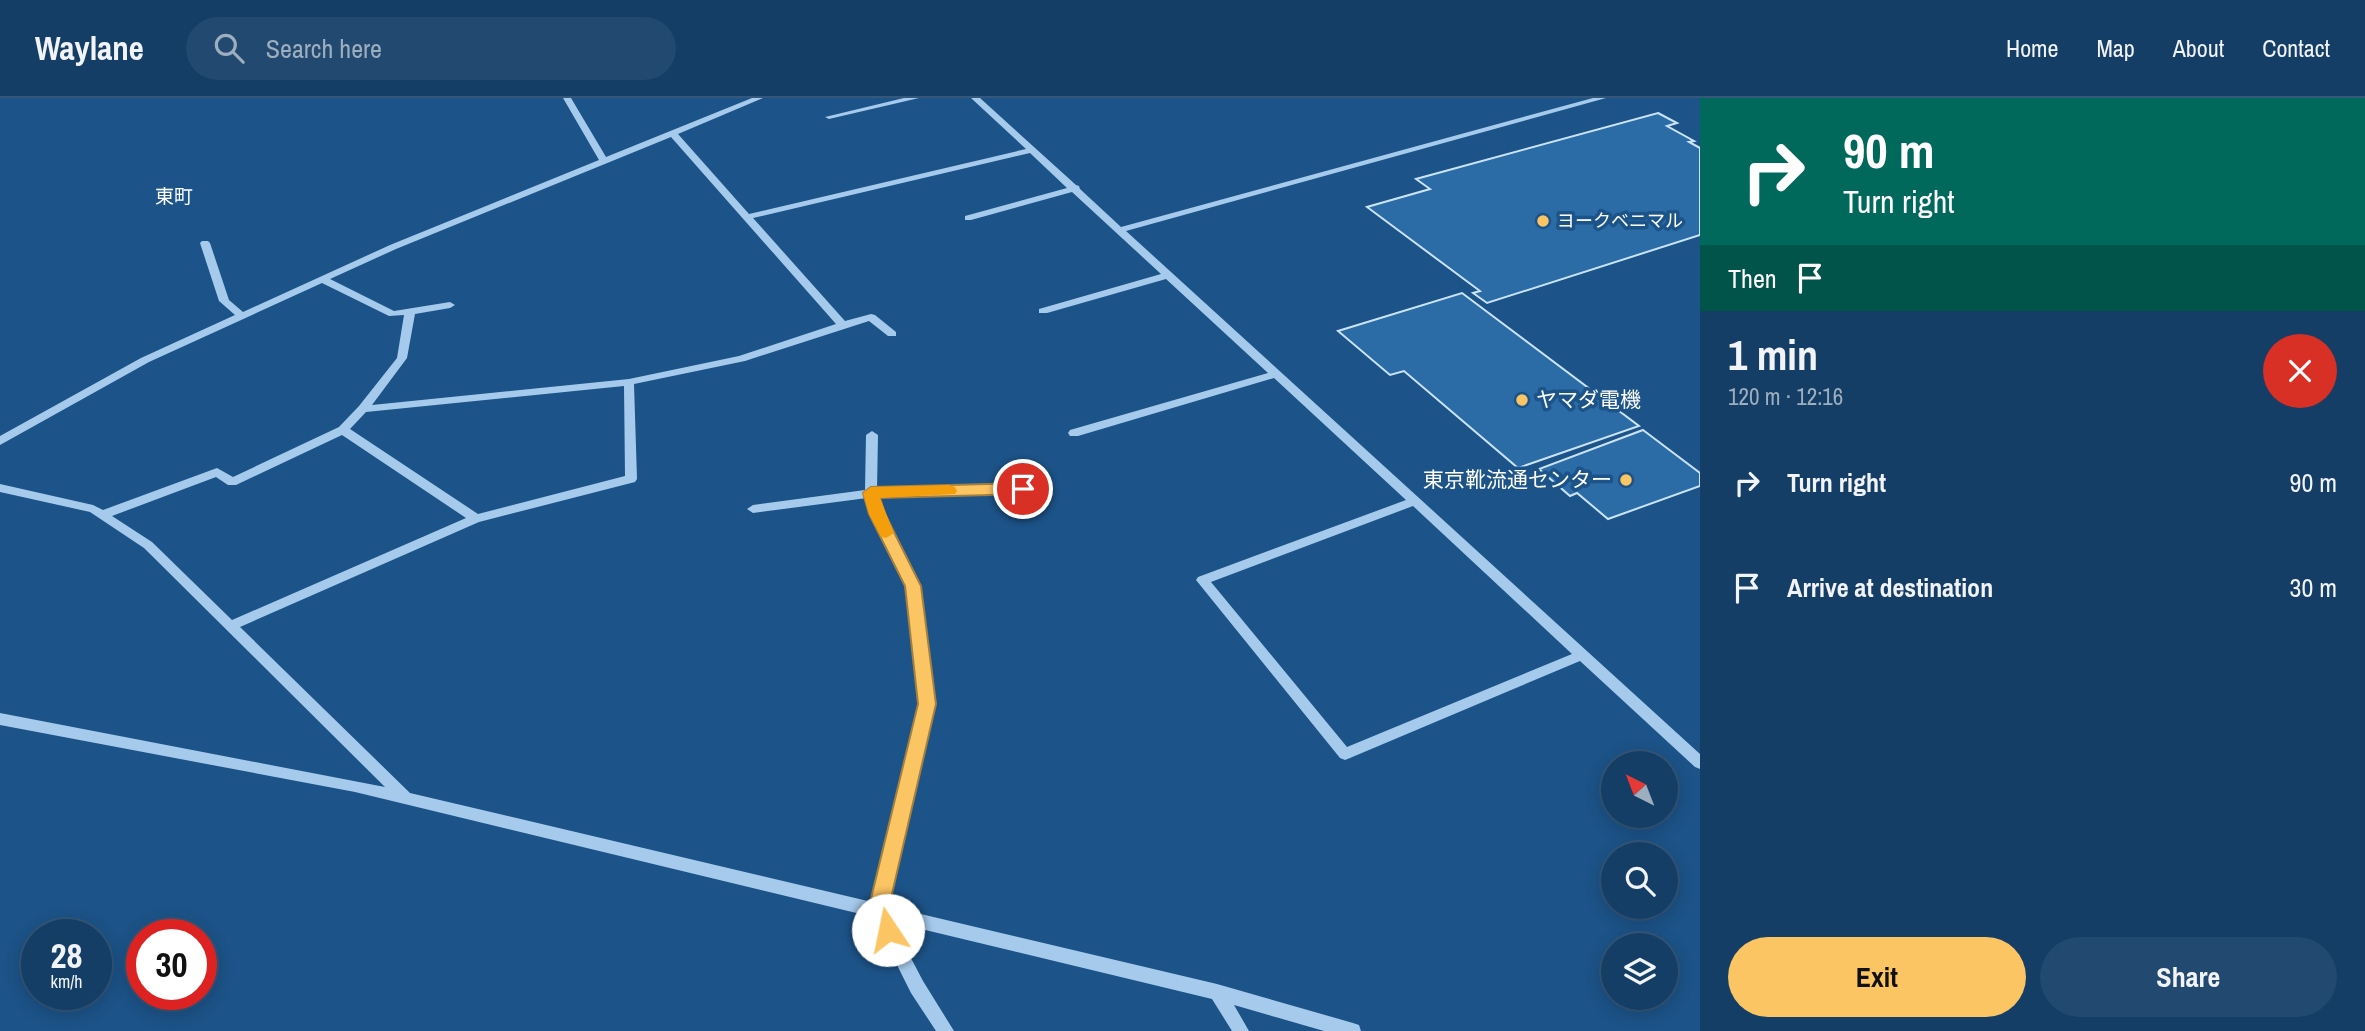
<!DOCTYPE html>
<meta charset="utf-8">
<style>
body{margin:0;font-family:"Archivo Narrow","Noto Sans JP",sans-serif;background:#22496f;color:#f1f3f6;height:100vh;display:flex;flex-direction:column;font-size:26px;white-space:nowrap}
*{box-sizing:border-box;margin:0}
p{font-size:23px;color:#9daebf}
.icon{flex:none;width:38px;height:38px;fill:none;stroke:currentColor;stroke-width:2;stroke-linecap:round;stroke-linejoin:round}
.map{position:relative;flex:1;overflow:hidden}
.drawer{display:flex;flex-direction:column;background:#153e66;width:665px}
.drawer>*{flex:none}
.guide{background:#00695c;color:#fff;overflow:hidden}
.needle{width:46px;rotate:318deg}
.fabs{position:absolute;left:1601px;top:653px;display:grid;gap:14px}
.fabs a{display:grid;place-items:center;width:77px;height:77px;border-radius:50%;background:#153e66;box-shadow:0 4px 18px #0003,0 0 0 2px #34577a;font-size:35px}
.speed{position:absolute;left:21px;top:821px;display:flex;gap:14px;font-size:35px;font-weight:700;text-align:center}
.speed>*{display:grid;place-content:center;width:91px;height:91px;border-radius:50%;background:#153e66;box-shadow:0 4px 18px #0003,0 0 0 2px #34577a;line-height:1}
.speed small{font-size:18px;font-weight:400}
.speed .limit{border:10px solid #d22;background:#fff;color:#111}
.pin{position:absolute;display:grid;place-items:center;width:60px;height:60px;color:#fff;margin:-30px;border:4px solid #fff;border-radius:50%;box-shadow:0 2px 7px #0007}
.me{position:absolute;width:77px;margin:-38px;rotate:349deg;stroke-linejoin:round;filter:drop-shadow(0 0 5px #0008)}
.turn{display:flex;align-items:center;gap:24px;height:147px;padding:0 28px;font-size:32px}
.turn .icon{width:91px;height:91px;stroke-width:2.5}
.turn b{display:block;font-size:49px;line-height:60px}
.then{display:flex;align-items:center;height:66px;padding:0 28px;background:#0003;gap:14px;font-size:26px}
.round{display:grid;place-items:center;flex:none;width:74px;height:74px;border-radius:37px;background:#22496f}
.headline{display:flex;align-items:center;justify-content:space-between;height:119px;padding:0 28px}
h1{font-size:42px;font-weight:700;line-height:52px}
.cta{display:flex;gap:14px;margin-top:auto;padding:14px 28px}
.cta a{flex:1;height:80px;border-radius:42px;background:#fcc563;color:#111;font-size:28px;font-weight:700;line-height:80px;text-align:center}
.cta a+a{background:#22496f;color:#f1f3f6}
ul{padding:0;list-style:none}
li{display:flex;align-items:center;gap:21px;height:105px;padding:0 28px}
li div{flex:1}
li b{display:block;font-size:26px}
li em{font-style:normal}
header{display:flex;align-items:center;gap:42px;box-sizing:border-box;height:98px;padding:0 35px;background:#153e66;border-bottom:2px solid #34577a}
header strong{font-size:33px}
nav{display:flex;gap:38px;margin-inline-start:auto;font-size:24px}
.search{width:490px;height:63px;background:#22496f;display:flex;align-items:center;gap:18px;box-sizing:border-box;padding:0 24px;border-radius:38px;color:#9daebf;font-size:26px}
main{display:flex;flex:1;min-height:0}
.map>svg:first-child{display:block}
.building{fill:#2b6ba6;stroke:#cbe3f9;stroke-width:2}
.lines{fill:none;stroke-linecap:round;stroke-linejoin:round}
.minor{fill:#a6caec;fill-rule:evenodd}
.route{fill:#fcc563;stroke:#a48040;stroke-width:2}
.slow{fill:#f59e0b}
.poi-dot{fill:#fcc563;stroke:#1c5388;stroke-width:2.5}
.labels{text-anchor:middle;stroke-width:7;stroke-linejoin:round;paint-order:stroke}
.far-poi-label{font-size:18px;fill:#fff;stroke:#1c5388;text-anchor:start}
.far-neighbourhood-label{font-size:19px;fill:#fff;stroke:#1c5388}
.poi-label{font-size:21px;fill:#fff;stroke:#1c5388;text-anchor:start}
</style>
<header>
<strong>Waylane</strong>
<div class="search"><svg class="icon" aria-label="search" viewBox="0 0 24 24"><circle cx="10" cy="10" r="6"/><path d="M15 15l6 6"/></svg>Search here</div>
<nav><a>Home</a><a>Map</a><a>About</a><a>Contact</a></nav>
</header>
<main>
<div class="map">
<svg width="1700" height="933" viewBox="0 0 1700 933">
<rect width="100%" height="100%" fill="#1c5388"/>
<g class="building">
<path d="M1658,15L1677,25L1667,28L1694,43L1689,44L1700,50V137L1487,205L1473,195L1480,193L1367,109L1430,91L1416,81Z"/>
<path d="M1462,195L1639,328L1518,370L1404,273L1390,277L1338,233Z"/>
<path d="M1643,332L1700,375V388L1608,421L1577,395L1570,398L1539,371Z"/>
</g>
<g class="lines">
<g class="minor">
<path d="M563,0H571L606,59L752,0H763L678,36L749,116L1026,51L971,0H980L1076,87L1079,88L1080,91L1121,129L1593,0H1606L1126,133L1700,656V671L1695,669L1580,563L1350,660L1345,662L1340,660L1196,482L1198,479L1406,402L1274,280L1078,338H1070L1068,335L1070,332L1268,275L1166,181L1047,215H1039V211L1161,176L1072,94L971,122H965V118L1067,90L1030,55L753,120L845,223L871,216L875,217L896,234V238H888L869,223L745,263L634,286L637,381L635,384L479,424L240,529L410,695L872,804L920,605L907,488L871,416L867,400L753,415L747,411L753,407L865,392L866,337L872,333L878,337L877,391L1027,388L1029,391L1027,394L1023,395L878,399L883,416L919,488L934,605L887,808L1217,886L1353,925L1359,927L1361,933H1324L1234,907L1249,933H1232L1212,901L892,824L923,883L954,933H936L911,895L873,819L355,694L0,627V615L385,689L144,450L90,414L0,394V386L93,407L103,412L217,370L233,379L339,329L359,308L397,260L404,217L389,218L322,185L149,264L0,347V338L141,260L235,217L219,203L200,145L202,143H208L210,145L229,202L243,214L390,147L599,62ZM671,39L836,226L739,258L629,281L372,307L407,260L415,216L450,210L455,207L450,204L394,213L330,181L396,151ZM624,288L625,378L478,416L350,331L366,314ZM342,337L466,420L232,522L152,444L112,418L216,379L228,387H236ZM1413,408L1572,556L1347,649L1211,484Z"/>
<path d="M904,0H919L829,21L825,19Z"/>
</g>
</g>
<path class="route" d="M1023,385L1030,391L1023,396L880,400L885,416L921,488L936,606L888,813L898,832L895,839L888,842L881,839L868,813L918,606L905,488L869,416L863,395L871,389Z"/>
<path class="slow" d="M949,387L955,389L957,393L955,396L880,400L894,435L886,440L881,439L869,416L863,395L871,389Z"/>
<g class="poi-dot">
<circle cx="1543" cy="123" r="7"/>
<circle cx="1522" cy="302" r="7"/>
<circle cx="1626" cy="382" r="7"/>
</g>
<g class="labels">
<g class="far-poi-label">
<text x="1557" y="129">ヨークベニマル</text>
</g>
<g class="far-neighbourhood-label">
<text x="174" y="105">東町</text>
</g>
<g class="poi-label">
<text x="1536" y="309">ヤマダ電機</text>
<text x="1612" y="389" text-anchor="end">東京靴流通センター</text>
</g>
</g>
</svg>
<div class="fabs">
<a><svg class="needle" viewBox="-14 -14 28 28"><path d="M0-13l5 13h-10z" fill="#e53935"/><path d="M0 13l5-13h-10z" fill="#9daebf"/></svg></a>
<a><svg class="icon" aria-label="search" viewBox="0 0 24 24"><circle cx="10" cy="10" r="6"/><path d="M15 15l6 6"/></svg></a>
<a><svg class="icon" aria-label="layers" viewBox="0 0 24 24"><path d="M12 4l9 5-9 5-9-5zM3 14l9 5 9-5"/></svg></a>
</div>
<div class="speed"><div>28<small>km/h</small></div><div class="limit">30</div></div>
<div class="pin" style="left:1023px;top:391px;background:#d93025"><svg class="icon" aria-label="arrive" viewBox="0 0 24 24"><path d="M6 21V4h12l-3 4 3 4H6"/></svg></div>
<svg class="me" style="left:888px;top:832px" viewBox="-20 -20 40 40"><circle r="19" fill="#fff"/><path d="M0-13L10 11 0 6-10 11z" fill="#fcc563"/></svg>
</div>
<section class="drawer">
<div class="guide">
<div class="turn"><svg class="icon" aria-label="right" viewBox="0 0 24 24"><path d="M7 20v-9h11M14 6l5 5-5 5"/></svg><div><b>90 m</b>Turn right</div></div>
<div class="then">Then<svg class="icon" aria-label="arrive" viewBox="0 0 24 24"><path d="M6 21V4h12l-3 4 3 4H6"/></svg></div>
</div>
<div class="headline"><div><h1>1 min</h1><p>120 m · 12:16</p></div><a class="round" style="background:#d93025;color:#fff"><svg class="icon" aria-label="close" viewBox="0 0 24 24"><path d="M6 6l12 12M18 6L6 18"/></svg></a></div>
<ul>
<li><svg class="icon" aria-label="right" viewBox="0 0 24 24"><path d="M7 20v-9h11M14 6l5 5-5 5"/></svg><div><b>Turn right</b></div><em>90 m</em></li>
<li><svg class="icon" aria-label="arrive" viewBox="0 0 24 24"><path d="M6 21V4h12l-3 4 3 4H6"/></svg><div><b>Arrive at destination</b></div><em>30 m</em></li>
</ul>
<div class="cta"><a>Exit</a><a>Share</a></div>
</section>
</main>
